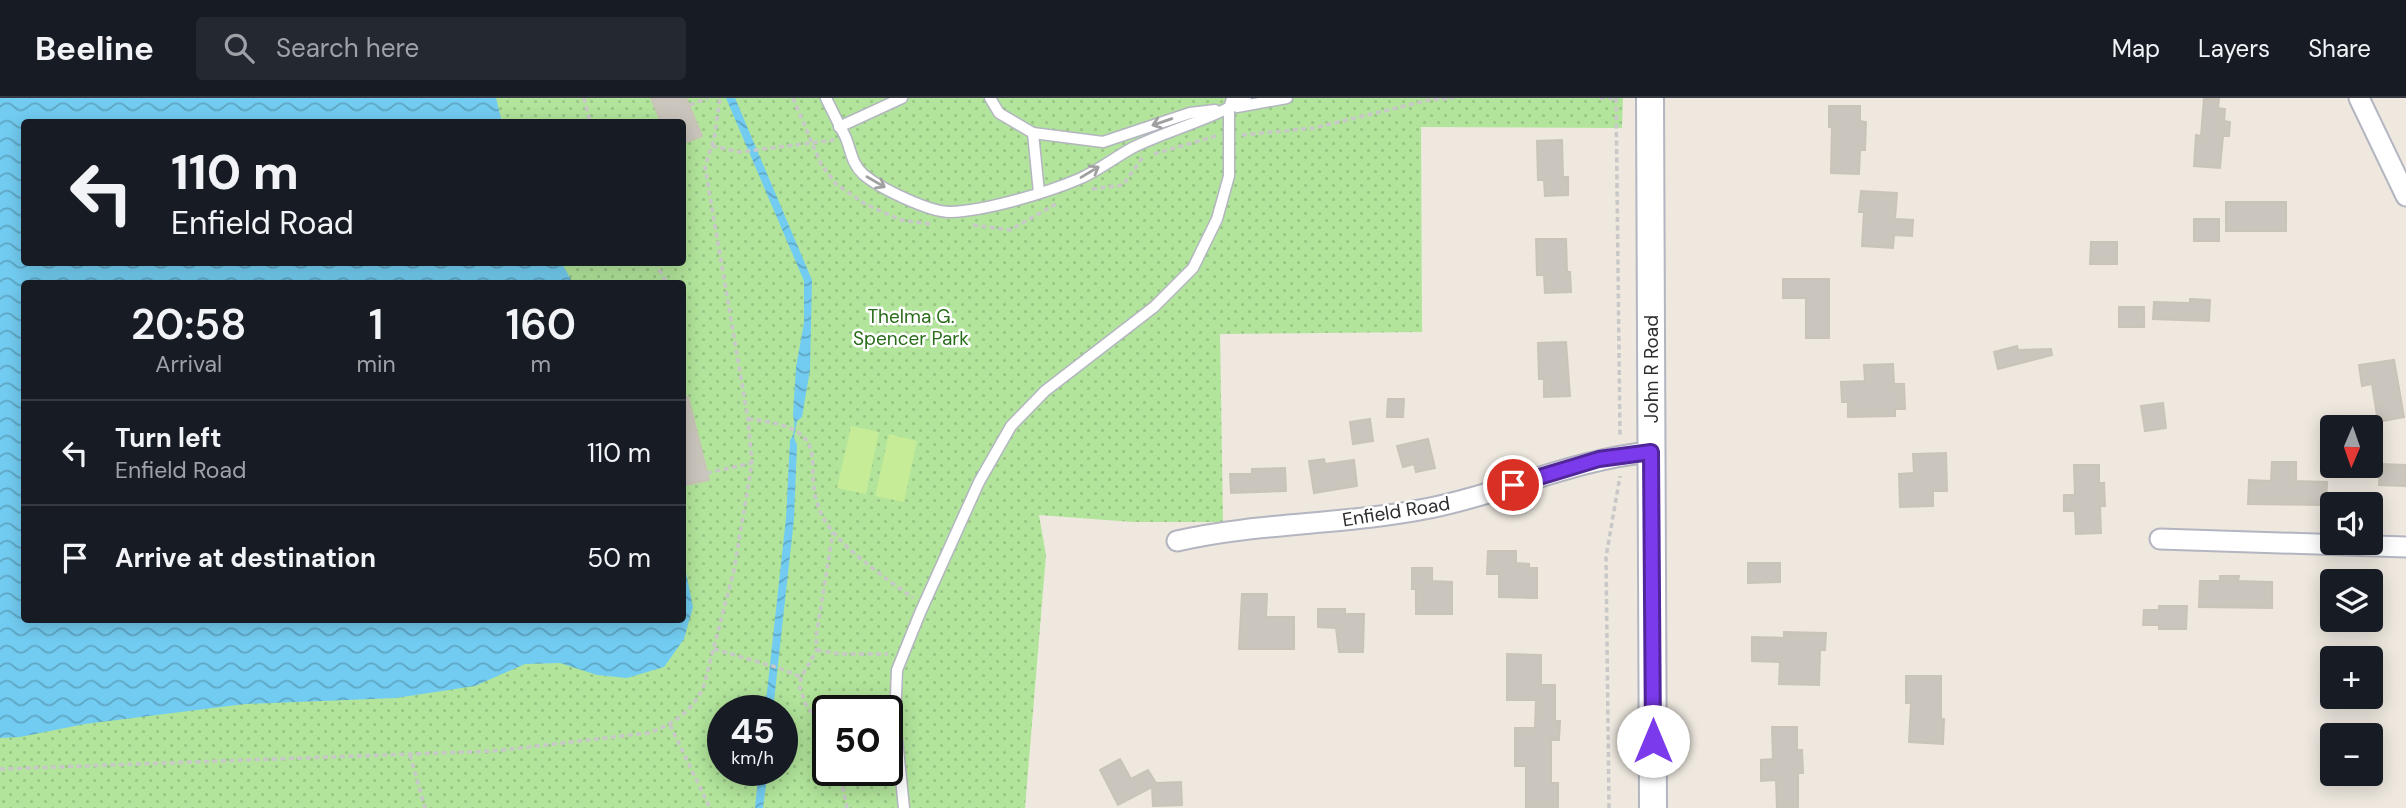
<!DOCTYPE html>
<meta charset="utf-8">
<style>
body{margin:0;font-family:"DM Sans",sans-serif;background:#242831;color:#f1f3f6;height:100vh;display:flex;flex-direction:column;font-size:26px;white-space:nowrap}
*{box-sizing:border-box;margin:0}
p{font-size:23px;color:#9ea1a6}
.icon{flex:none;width:38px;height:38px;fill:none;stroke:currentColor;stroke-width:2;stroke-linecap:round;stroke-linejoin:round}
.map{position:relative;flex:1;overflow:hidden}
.panel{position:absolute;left:21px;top:182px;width:665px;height:343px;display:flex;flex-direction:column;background:#171b24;border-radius:7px;box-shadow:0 4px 18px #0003}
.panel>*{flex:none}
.hud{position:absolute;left:21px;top:21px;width:665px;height:147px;border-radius:7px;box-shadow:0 4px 18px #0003;background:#171b24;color:#f1f3f6;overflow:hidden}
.needle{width:46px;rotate:182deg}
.fabs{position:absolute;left:2320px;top:317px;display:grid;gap:14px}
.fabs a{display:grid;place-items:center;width:63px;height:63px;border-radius:7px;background:#171b24;box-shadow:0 4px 18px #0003;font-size:35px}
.speed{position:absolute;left:707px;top:597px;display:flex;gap:14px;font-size:35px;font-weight:700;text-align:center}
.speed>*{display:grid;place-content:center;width:91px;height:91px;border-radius:50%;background:#171b24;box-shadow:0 4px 18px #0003;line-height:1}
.speed small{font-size:18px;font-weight:400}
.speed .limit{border:4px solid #111;border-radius:10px;background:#fff;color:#111}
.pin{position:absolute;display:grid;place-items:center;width:60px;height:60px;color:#fff;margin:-30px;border:4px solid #fff;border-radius:50%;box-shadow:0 2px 7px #0007}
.me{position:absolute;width:77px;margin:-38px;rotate:0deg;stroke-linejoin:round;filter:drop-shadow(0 0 5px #0008)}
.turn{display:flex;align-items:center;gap:24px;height:147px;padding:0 35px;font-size:32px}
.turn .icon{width:91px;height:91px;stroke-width:2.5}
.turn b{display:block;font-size:49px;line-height:60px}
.eta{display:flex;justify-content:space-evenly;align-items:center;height:119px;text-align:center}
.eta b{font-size:42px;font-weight:600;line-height:49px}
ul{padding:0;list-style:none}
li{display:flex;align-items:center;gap:21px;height:105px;padding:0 35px;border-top:2px solid #363941}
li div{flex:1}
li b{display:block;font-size:26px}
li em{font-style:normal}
header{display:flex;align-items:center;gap:42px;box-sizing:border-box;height:98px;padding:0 35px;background:#171b24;border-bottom:2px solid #363941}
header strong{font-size:33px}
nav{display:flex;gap:38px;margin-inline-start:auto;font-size:24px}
.search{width:490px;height:63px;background:#242831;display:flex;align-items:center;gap:18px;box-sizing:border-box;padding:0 24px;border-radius:7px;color:#9ea1a6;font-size:26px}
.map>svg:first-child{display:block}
.park{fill:url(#park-dots);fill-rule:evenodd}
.pitch{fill:#c6ec97}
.water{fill:url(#water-waves)}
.building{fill:#cac6bd;stroke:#cac4b8;stroke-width:2}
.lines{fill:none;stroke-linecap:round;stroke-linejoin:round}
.service-casing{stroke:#b3b5c0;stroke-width:13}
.minor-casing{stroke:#b3b5c0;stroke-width:23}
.secondary-casing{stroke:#b3b5c0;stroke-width:30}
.path{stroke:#c8c8c8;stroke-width:3.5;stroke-dasharray:5 3.5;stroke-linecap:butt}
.service{stroke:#fff;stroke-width:10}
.minor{stroke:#fff;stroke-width:19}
.secondary{stroke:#fff;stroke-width:26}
.oneway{stroke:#a0a0a0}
.route-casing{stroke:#51269a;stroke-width:18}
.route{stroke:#7c3aed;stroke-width:12}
.labels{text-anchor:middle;stroke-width:5;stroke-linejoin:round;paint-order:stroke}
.park-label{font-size:19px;fill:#296d1a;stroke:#fff}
.street-label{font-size:19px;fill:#2d2d2d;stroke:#fff}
</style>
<header>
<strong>Beeline</strong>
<div class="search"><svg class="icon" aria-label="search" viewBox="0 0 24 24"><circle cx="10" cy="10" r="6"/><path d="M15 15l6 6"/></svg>Search here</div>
<nav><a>Map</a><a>Layers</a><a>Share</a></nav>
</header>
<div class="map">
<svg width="2406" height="710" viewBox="0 0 2406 710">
<defs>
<pattern id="park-dots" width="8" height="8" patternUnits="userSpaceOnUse" patternTransform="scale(1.75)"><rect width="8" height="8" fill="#b2e59b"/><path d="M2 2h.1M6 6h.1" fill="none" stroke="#99c586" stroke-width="1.8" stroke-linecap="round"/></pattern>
<pattern id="water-waves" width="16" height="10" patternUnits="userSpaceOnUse" patternTransform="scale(1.75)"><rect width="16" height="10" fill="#72ccf1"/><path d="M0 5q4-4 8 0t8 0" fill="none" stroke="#5ea6c4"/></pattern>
</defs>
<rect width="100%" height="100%" fill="#eee8df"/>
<path class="park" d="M0,0H1623L1622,30L1421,29L1422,234L1220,236L1223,424H1133L1039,417L1046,457L1025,710H0ZM24,24H682V164H24ZM24,186H682V522H24ZM723,612H782V672H723ZM828,612H887V672H828Z"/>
<g class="pitch">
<path d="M851,328L879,334L866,396L837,390Z"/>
<path d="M889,336L917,343L904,404L875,398Z"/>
</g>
<g class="water">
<path d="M0,0H496L502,24H24V164H561L573,185L24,186V522H682L683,460L693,509L684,541L664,569L627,580L597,577L560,565L525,566L475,588L396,600L245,606L85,626L20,639L0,640Z"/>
<path d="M726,0H735L812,182L810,272L802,319L797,323L794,339L797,347L794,421L773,612H765L786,420L790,342C795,337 795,324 793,317L796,269L804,225V183Z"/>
<path d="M759,672H768L763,710H755Z"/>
</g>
<g class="building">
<path d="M651,0H686L702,38L682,46V24H661Z"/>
<path d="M2204,0L2219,1L2218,10L2225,11L2224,23L2230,24L2229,38H2223L2220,70L2194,68L2196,37L2201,38Z"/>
<path d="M1829,8H1860V23L1866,24L1865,52H1860L1859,76L1831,75L1832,29H1829Z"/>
<path d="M1562,42L1563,79H1568V97L1545,98L1544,82H1538L1537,43Z"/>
<path d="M1861,93L1897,95L1895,121L1913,122L1912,138L1894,137L1893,150L1862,148L1864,114H1859Z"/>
<rect x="2226" y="104" width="60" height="29"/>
<rect x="2194" y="121" width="25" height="22"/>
<path d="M1536,141H1566L1567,174H1570L1571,194L1545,195L1544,177H1537Z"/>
<path d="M2091,144H2117V166H2090Z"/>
<path d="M1783,181H1829V240H1806V200H1783Z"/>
<path d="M2190,201L2210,202L2209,223L2153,221L2154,204L2190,205Z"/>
<rect x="2119" y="209" width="25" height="20"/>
<path d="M1566,244L1570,298L1544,299V281H1539L1538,245Z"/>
<path d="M2017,248L2018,252L2051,251L2052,257L1998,271L1994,254Z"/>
<path d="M2394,262L2404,319L2378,324L2372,286L2362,288L2359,267Z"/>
<path d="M1893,266L1894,286H1904L1905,311H1895V318L1848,319V304H1842L1841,284L1865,283L1864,267Z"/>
<path d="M682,299H688L709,382L682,388Z"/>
<path d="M1388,301H1404L1403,319H1387Z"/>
<path d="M2163,305L2166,330L2145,333L2141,308Z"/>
<path d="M1370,321L1373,343L1353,346L1350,324Z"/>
<path d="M1428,341L1435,370L1416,374L1414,366L1403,369L1397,348Z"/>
<path d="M1946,355L1947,393H1933V408L1900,409L1899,376L1914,375L1913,356Z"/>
<path d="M1324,361L1325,366L1354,362L1357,388L1314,395L1309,363Z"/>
<path d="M2272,364H2296V383L2327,384L2326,407L2248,406L2249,382L2271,383Z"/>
<path d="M2380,366L2406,367V388L2379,387Z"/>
<path d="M2074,367H2099V385H2104L2105,408H2100L2101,435L2076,436L2075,413H2064V397H2075Z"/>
<path d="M1285,370L1286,393L1231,395L1230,376H1252V371Z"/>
<path d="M1488,453H1516V465L1529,466V470H1537V500L1499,499V476H1487Z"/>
<path d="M1748,465H1780V484L1748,485Z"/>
<path d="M1412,470H1432V483L1452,484V516H1416V491H1412Z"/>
<path d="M2220,478H2239L2238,483L2272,484V510L2199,509L2200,483H2220Z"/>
<path d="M1242,496H1267L1266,519H1294V551H1239Z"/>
<path d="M2159,508H2187L2186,531H2159V527H2143L2144,512H2159Z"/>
<path d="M1318,511H1345V516H1364L1363,554H1339L1336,530L1318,529Z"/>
<path d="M1784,534L1826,535L1825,552H1820L1819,587L1779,586L1780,564L1752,563V539L1784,540Z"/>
<path d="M1507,556L1541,557V587H1555V623H1560L1559,642H1551V685H1558V710H1526V668H1515V630H1535L1536,602H1507Z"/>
<path d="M1906,578H1941V621H1944L1943,646L1909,644L1911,605H1906Z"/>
<path d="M1772,629H1797V652H1802L1803,675H1798V710H1777L1776,682L1761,683V662L1773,661Z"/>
<path d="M1120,661L1131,681L1148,672L1156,685L1181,684L1182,707L1153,708L1152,689L1118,707L1100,672Z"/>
</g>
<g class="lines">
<g class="service-casing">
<g id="service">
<path d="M826,0C832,13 839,26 845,38C851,51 851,65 863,76C879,90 929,114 950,114C985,113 1046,95 1079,81C1098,73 1115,59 1134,49C1171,31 1211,22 1246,0"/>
<path d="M990,0L999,15L1033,35L1103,44L1190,15L1215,12"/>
<path d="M1237,9L1287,0"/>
<path d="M839,29L902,0"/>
<path d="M1033,35L1039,95"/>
<path d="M904,710L895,622L897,572L920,515L979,384L1011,328L1045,293L1154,209L1193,170L1217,121L1229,78V11L1232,0"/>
</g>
</g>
<g class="minor-casing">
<g id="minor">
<path d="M2359,0L2406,98"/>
<path d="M2160,441L2406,449"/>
<path d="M1177,443C1260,424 1346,427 1430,410C1505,395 1575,361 1651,354"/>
</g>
</g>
<g class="secondary-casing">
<path id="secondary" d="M1650,0L1653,710"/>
</g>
<g class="path">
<path d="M584,0L590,24"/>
<path d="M793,0L821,66L836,86L865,106L901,122L930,126"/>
<path d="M1600,0L1616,1"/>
<path d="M1616,0L1620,339"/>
<path d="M690,7L708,0"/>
<path d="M651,24L659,21"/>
<path d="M1242,37L1314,30L1429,2L1454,0"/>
<path d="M712,48L740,54L834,42"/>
<path d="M1154,56L1216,38"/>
<path d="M1092,91L1123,87L1143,59"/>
<path d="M973,127L1010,132L1056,106"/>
<path d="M655,164L667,186"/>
<path d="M748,321C852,332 788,375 830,430C848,454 888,482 913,500"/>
<path d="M707,375L752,365"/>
<path d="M714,551L779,570L801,579"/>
<path d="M817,552L840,556H888"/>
<path d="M670,627L710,710"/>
<path d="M828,635L806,607L800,590L801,579L817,552L816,539L833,434"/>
<path d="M410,657L425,710"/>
<path d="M0,671L494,653L648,635C674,626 689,615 703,591L734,472L752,365L748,321L705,69L714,41L720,0"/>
<path d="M839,672L847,710"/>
<path d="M1609,710L1606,459L1620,378"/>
</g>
<use href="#service" class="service"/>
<use href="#minor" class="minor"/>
<use href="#secondary" class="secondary"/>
</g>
<defs><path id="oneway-shaft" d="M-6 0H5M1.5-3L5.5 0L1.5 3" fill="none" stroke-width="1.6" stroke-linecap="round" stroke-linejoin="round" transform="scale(1.75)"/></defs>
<g class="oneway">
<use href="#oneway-shaft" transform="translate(1162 24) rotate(161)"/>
<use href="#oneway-shaft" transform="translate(1090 74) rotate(-31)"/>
<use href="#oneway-shaft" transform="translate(876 84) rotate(30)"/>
</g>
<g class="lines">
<g class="route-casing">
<path id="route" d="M1513,387L1599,361L1651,354L1653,643"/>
</g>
<use href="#route" class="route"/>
</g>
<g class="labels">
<g class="park-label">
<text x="911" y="225">Thelma G.<tspan x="911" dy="22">Spencer Park</tspan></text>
</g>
<g class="street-label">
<text transform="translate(1651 271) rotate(-90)" y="7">John R Road</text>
<text transform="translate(1396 413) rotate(-9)" y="7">Enfield Road</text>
</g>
</g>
</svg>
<div class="fabs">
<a><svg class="needle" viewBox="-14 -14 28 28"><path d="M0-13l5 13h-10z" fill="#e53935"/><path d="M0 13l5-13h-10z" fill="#9ea1a6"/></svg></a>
<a><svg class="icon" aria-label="sound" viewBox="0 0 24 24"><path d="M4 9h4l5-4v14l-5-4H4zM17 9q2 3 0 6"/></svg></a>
<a><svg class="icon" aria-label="layers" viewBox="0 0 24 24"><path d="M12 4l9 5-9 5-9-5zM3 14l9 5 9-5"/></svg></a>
<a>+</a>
<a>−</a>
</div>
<div class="speed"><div>45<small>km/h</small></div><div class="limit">50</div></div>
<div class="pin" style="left:1513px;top:387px;background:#d93025"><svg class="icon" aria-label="arrive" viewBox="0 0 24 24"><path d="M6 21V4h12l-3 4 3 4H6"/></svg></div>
<svg class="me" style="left:1653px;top:643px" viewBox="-20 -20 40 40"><circle r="19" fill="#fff"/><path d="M0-13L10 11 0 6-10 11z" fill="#7c3aed"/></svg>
<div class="hud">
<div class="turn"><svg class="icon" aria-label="left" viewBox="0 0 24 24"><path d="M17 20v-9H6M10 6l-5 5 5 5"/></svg><div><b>110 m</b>Enfield Road</div></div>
</div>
<section class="panel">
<div class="eta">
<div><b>20:58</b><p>Arrival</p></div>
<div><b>1</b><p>min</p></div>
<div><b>160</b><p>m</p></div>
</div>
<ul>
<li><svg class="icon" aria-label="left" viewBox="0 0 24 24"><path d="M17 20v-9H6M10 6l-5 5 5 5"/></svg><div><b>Turn left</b><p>Enfield Road</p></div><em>110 m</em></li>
<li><svg class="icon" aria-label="arrive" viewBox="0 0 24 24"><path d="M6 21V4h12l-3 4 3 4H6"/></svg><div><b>Arrive at destination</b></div><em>50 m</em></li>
</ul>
</section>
</div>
